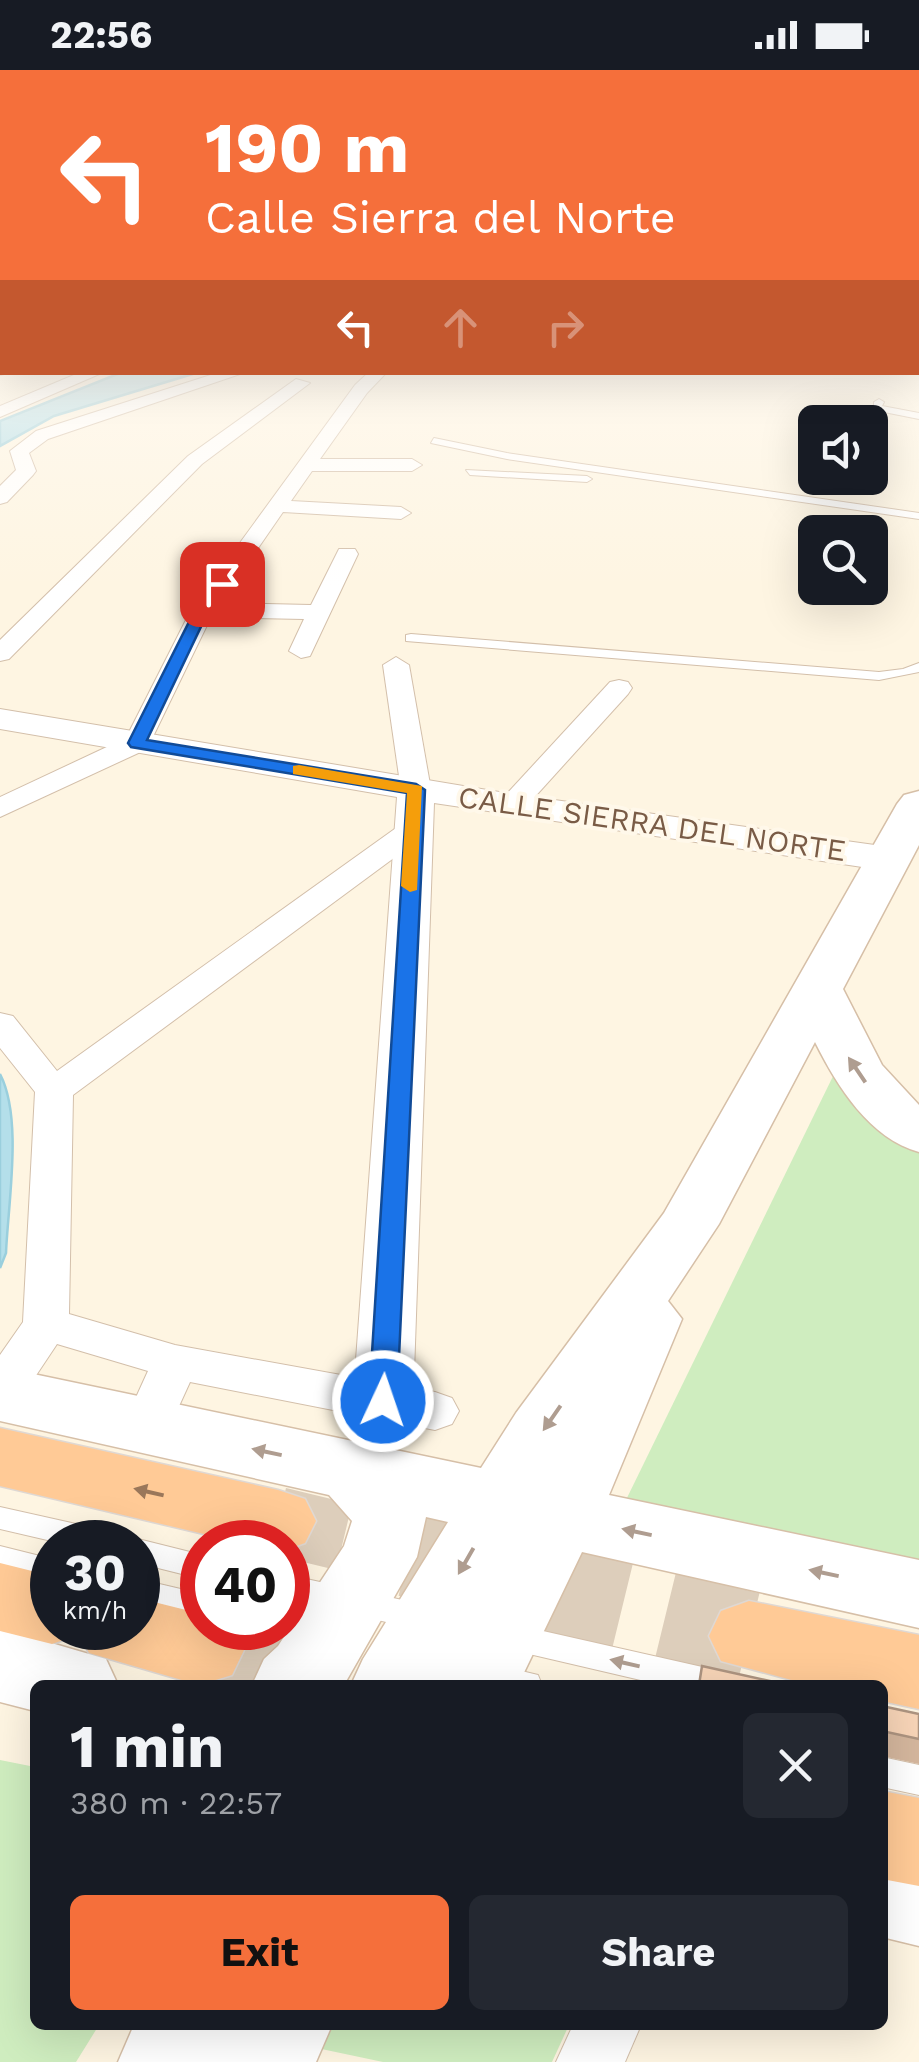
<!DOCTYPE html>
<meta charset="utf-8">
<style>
body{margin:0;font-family:"Work Sans",sans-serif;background:#242831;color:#f1f3f6;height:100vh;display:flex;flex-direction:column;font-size:38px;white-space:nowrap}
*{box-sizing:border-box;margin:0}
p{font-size:32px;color:#9ea1a6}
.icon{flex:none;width:55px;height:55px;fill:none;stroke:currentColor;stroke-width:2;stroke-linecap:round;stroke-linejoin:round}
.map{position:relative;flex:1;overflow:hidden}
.drawer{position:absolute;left:30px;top:1610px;width:858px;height:350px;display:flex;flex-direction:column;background:#171b24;border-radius:15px;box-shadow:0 10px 40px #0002}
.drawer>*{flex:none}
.top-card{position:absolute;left:0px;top:0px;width:920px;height:305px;box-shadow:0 10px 40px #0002;background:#f56f3b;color:#fff;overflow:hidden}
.controls{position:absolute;left:798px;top:335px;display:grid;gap:20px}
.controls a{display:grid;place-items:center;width:90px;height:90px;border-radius:15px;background:#171b24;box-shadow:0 10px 40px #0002;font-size:50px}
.speed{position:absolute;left:30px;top:1450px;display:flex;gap:20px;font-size:50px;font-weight:700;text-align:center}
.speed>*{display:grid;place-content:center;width:130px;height:130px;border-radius:50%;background:#171b24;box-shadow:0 10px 40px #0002;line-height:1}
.speed small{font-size:25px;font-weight:400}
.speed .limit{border:15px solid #d22;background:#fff;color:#111}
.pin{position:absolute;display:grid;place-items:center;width:85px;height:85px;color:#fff;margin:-42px;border-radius:20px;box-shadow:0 5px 15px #0006}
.me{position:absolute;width:110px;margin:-55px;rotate:3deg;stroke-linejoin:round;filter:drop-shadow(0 0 8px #0008)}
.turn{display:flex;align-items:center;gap:35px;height:210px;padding:0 40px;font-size:45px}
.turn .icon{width:130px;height:130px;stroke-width:2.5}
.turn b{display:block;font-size:70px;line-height:85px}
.lanes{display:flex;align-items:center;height:95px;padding:0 40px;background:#0003;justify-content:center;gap:50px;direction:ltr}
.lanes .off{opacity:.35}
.round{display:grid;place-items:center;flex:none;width:105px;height:105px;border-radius:15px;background:#242831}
.headline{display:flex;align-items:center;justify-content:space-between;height:170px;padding:0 40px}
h1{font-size:60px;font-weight:700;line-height:75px}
.primary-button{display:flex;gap:20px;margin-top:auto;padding:20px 40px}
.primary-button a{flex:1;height:115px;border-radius:15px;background:#f56f3b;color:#111;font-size:40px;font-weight:700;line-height:115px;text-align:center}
.primary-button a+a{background:#242831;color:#f1f3f6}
.status{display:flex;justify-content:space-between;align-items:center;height:70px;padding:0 50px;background:#171b24;direction:ltr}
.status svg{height:28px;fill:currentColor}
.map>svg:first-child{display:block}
.green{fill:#cfedbf}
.water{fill:#b4dfea;stroke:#9acfdd;stroke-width:2.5}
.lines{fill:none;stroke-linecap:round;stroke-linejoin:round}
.trunk-tunnel-far1{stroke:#ddcebb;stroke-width:68;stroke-dasharray:68 34;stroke-linecap:butt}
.trunk-tunnel{stroke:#ddcebb;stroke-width:88;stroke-dasharray:88 44;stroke-linecap:butt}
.service-casing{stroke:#d3bfaa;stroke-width:2}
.minor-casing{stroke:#d3bfaa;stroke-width:2}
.tertiary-casing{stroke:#d3bfaa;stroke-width:2}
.secondary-casing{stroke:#d6bfa7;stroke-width:3}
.trunk-casing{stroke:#dfd8d3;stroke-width:3}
.service{fill:#fff;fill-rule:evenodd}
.minor{fill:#fff;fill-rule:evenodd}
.tertiary{fill:#fff;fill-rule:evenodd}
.secondary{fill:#fff;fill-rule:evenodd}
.trunk{fill:#ffca96;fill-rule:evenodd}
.wall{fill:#d4b69d}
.building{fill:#f7d4b7;stroke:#ad9480;stroke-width:2.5}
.oneway{fill:#af9d90}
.oneway2{fill:#9a775a}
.route{fill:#1a73e8;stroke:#114b97;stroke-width:2.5}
.slow{fill:#f59e0b}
.labels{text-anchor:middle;stroke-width:8;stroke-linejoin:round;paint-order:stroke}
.far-street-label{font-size:30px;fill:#795b46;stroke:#fff8ea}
</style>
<div class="status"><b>22:56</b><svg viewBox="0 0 49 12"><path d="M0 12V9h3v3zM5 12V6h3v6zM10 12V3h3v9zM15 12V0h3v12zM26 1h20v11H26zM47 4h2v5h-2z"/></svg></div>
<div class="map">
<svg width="919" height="1992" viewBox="0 0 919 1992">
<rect width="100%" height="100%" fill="#fef5e2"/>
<g class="green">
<path d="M837,998L919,1059V1494L624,1434Z"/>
<path d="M0,1690L35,1697V1955H99L76,1992H0Z"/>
<path d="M333,1955H569L552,1992H383L312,1977Z"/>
</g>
<g class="water">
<path d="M120,303H196L54,346L0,376V351Z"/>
<path d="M0,1004C23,1048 8,1133 6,1183L0,1198Z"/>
</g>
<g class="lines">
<path class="trunk-tunnel-far1" d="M278,1451L419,1485"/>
<g class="trunk-tunnel">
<path d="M409,1483L749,1566"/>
<path d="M203,1580L325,1615"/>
</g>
<g class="service-casing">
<g id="service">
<rect x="918" y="261" width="1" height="4"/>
<path d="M918,297H919V303L918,302Z"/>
<path d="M879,329L884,332L882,336L919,343V349L874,340V332Z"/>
<path d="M434,368L507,383L919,443V449L507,389L431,373Z"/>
<path d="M466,400L587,406L592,409L587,412L470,405Z"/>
<path d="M411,564L879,602L903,599L919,593V602L879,610L406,571V565Z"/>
<path d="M0,1437L103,1460L113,1464L117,1472H56L0,1459Z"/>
<path d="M138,1469L202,1485V1509L138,1493V1472H129Z"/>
<path d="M0,1476L52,1489V1513L0,1500Z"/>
<path d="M288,1505L416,1533L426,1537L430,1546L426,1555L416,1559L288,1529Z"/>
<path d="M138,1509L202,1524V1548L138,1533Z"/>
<path d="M512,1554L720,1601L731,1605L735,1615H662L512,1580L502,1576L497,1567L502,1558Z"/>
<path d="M493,1594L538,1605L542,1615H482L478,1607L482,1597Z"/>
<path d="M882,1687L919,1695V1725L882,1717Z"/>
</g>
</g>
<g class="minor-casing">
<g id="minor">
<rect x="0" y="252" width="2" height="8"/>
<path d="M0,295L2,302L8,303L0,305Z"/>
<path d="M81,302H104L0,347V336Z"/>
<path d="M220,302H246L48,369L29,383L36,401L33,405L7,432L0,434V416L16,400L10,381L36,361Z"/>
<path d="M369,302H387L367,323L320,389H412L422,395L412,401H312L291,431L401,437L411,443L401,449L283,442L220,533L311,535L339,479H355L358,484L310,586L301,588L289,581L304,549L211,547L147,679L0,747V727L126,668L191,540L355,315Z"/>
<path d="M296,309L310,313L202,394L9,589L0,591V570L188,386Z"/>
<path d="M396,587L409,595L431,720L426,726H406L401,720L383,595Z"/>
<path d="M619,610L628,612L632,618L628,624L522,741H502L497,735L502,729L610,612Z"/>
<path d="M414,750L425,753L429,759L425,765L73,1025L69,1244L175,1275L435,1322L452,1328L459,1341L452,1354L435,1360L190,1312L164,1369L147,1375L130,1369L123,1356L148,1301L57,1274L17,1334L0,1339V1285L23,1252L35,1022L0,978V943L13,946L57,1001L403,753Z"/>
<path d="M573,1955H641L625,1992H556Z"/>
</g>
</g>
<g class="tertiary-casing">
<path id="tertiary" d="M0,639L512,724L889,777L903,781L909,789L903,797L889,801L434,733L413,1331L404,1347L383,1354L362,1347L353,1331L397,727L0,659Z"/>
</g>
<g class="secondary-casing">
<g id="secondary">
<path d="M919,721V775L843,919L882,995L919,1035V1082C870,1069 837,1016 815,972L719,1154L668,1231L682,1249L609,1425L919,1490V1558L582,1482L518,1615H351L363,1589L448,1452L426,1447L417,1487L344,1615H252L264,1589L278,1576L344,1476L352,1451L329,1425L0,1351V1297L481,1398L516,1343L664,1143L897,734L904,725Z"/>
<path d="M0,1558L106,1589L118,1615H35V1641L0,1632Z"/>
<path d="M882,1775L919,1784V1876L882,1867Z"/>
<path d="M134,1955H332L316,1992H118Z"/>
</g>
</g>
<g class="trunk-casing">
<g id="trunk">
<path d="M0,1358L278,1420L305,1429L316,1451L305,1473L288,1479V1472H238L0,1416Z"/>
<path d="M0,1493L52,1506V1558H138V1528L202,1544V1558H233L244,1580L232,1605L199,1615L89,1583L80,1564L52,1574L0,1561Z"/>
<path d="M749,1531L919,1565V1639L882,1631V1615H810L721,1591L709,1566L721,1541Z"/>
<path d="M882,1721L919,1728V1816L882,1809Z"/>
</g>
</g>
<use href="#service" class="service"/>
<use href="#minor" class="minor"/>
<use href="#tertiary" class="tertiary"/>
<use href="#secondary" class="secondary"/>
<use href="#trunk" class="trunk"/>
</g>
<path class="wall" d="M882,1636L919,1644V1694L882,1686Z"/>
<g class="building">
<path d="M702,1596L788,1615H699Z"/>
<path d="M882,1636L919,1644V1669L882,1661Z"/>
</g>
<defs><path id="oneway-solid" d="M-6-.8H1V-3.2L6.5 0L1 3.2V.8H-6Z" transform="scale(2.5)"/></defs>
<g class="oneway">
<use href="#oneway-solid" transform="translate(857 1000) rotate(-124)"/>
<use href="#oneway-solid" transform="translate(552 1348) rotate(125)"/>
<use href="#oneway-solid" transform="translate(267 1382) rotate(-168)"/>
<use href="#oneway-solid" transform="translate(637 1462) rotate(-168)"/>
<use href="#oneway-solid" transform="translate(466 1491) rotate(120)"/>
<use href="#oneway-solid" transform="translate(824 1503) rotate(-168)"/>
<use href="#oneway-solid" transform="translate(625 1593) rotate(-167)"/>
</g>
<use class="oneway2" href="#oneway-solid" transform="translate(149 1422) rotate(-167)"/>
<linearGradient id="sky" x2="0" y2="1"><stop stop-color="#93c5e9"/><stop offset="0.46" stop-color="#fffaf2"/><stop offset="1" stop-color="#fffaf2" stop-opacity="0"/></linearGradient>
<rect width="919" height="516" fill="url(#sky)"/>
<path class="route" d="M217,511L228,514L209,540L147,670L416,714L425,720L397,1331L393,1339L383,1342L373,1339L369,1331L407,723L131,677L128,673L195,540Z"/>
<path class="slow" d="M299,695L422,716L417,820L410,822L401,816L407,723L293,704V696Z"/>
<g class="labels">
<g class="far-street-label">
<text transform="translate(652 754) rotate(8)" y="10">CALLE SIERRA DEL NORTE</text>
</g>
</g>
</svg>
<div class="controls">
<a><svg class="icon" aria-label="sound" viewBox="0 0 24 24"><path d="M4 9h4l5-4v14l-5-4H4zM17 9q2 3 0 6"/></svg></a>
<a><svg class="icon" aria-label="search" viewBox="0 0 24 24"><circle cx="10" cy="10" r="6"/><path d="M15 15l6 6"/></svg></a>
</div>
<div class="speed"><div>30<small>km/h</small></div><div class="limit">40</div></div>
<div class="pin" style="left:222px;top:514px;background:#d93025"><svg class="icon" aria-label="arrive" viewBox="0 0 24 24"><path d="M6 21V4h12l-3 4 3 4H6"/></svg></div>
<svg class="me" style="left:383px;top:1331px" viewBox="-20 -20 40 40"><circle r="17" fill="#1a73e8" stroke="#fff" stroke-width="3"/><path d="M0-11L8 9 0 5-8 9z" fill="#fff"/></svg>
<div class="top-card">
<div class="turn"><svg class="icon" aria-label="left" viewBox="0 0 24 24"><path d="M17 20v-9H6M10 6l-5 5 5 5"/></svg><div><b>190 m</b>Calle Sierra del Norte</div></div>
<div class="lanes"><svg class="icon" aria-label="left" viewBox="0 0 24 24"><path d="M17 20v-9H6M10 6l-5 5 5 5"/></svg><svg class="icon off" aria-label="ahead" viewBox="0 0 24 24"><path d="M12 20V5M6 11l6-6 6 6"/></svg><svg class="icon off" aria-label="right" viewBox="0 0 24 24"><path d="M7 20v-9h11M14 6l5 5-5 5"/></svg></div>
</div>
<section class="drawer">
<div class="headline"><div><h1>1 min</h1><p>380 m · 22:57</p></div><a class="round"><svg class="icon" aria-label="close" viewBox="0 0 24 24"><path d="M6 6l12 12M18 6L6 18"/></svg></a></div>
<div class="primary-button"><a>Exit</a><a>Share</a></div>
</section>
</div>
